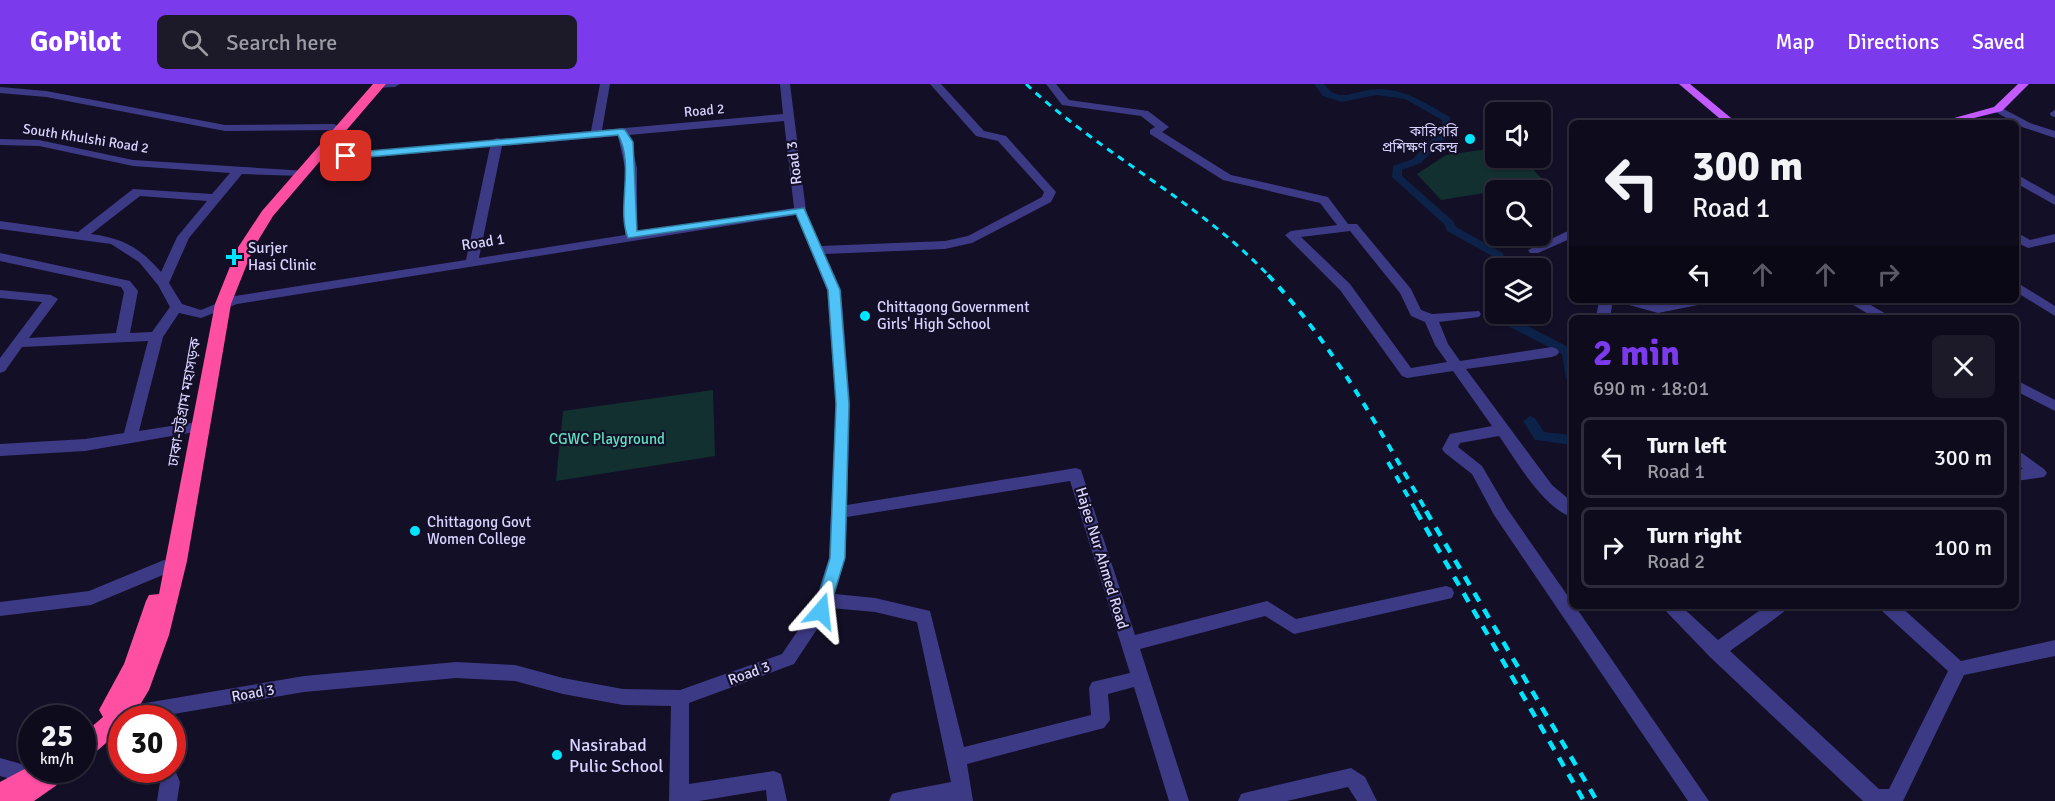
<!DOCTYPE html>
<meta charset="utf-8">
<style>
body{margin:0;font-family:Signika,"Noto Sans Bengali",sans-serif;background:#1c1929;color:#f1f3f6;height:100vh;display:flex;flex-direction:column;font-size:22px;white-space:nowrap}
*{box-sizing:border-box;margin:0}
p{font-size:20px;color:#9b9ba3}
.icon{flex:none;width:33px;height:33px;fill:none;stroke:currentColor;stroke-width:2;stroke-linecap:round;stroke-linejoin:round}
.map{position:relative;flex:1;overflow:hidden}
.side{position:absolute;left:1569px;top:231px;width:450px;height:294px;display:flex;flex-direction:column;background:#0e0b1c;border-radius:9px;box-shadow:0 2px 4px #0004,0 0 0 2px #2e2b3b}
.side>*{flex:none}
.top-card{position:absolute;left:1569px;top:36px;width:450px;height:183px;border-radius:9px;box-shadow:0 2px 4px #0004,0 0 0 2px #2e2b3b;background:#0e0b1c;color:#f1f3f6;overflow:hidden}
.buttons{position:absolute;left:1485px;top:18px;display:grid;gap:12px}
.buttons a{display:grid;place-items:center;width:66px;height:66px;border-radius:9px;background:#0e0b1c;box-shadow:0 2px 4px #0004,0 0 0 2px #2e2b3b;font-size:30px}
.speed{position:absolute;left:18px;top:621px;display:flex;gap:12px;font-size:30px;font-weight:700;text-align:center}
.speed>*{display:grid;place-content:center;width:78px;height:78px;border-radius:50%;background:#0e0b1c;box-shadow:0 2px 4px #0004,0 0 0 2px #2e2b3b;line-height:1}
.speed small{font-size:15px;font-weight:400}
.speed .limit{border:9px solid #d22;background:#fff;color:#111}
.pin{position:absolute;display:grid;place-items:center;width:51px;height:51px;color:#fff;margin:-26px;border-radius:12px;box-shadow:0 3px 9px #0006}
.me{position:absolute;width:66px;margin:-33px;rotate:17deg;stroke-linejoin:round;filter:drop-shadow(0 0 4px #0008)}
.turn{display:flex;align-items:center;gap:21px;height:126px;padding:0 24px;font-size:27px}
.turn .icon{width:78px;height:78px;stroke-width:2.5}
.turn b{display:block;font-size:42px;line-height:51px}
.lanes{display:flex;align-items:center;height:57px;padding:0 24px;background:#0003;justify-content:center;gap:30px;direction:ltr}
.lanes .off{opacity:.35}
.round{display:grid;place-items:center;flex:none;width:63px;height:63px;border-radius:9px;background:#1c1929}
.overview{display:flex;align-items:center;justify-content:space-between;height:102px;padding:0 24px}
h1{font-size:36px;font-weight:700;line-height:45px;color:#7c3aed}
ul{padding:0;list-style:none}
li{display:flex;align-items:center;gap:18px;height:81px;margin:0 12px 9px;padding:0 12px;border:3px solid #2e2b3b;border-radius:9px}
li div{flex:1}
li b{display:block;font-size:22px}
li em{font-style:normal}
header{display:flex;align-items:center;gap:36px;box-sizing:border-box;height:84px;padding:0 30px;background:#7c3aed;color:#fff}
header strong{font-size:28px}
nav{display:flex;gap:33px;margin-inline-start:auto;font-size:21px}
.search{width:420px;height:54px;background:#1c1929;display:flex;align-items:center;gap:15px;box-sizing:border-box;padding:0 21px;border-radius:9px;color:#9b9ba3;font-size:22px}
.map>svg:first-child{display:block}
.green{fill:#12302f}
.lines{fill:none;stroke-linecap:round;stroke-linejoin:round}
.canal{fill:#0c2248;fill-rule:evenodd}
.minor{fill:#3d3a85;fill-rule:evenodd}
.major{fill:#c25bff;fill-rule:evenodd}
.highway{fill:#ff4fa3;fill-rule:evenodd}
.rail-far2{stroke:#00e5ff;stroke-width:3;stroke-dasharray:7 6;stroke-linecap:butt}
.rail-far1{stroke:#00e5ff;stroke-width:4;stroke-dasharray:8 8;stroke-linecap:butt}
.rail{stroke:#00e5ff;stroke-width:4.5;stroke-dasharray:10 9;stroke-linecap:butt}
.route{fill:#4fc3f7;stroke:#337fa1;stroke-width:1.5}
.poi-dot{fill:#00e5ff;stroke:#130f26;stroke-width:2}
.labels{text-anchor:middle;stroke-width:4.5;stroke-linejoin:round;paint-order:stroke}
.far-street-label{font-size:14px;fill:#d9d4ff;stroke:#130f26}
.far-poi-label{font-size:14px;fill:#d9d4ff;stroke:#130f26;text-anchor:end}
.street-label{font-size:15px;fill:#d9d4ff;stroke:#130f26}
.poi-label{font-size:15px;fill:#d9d4ff;stroke:#130f26;text-anchor:start}
.park-label{font-size:15px;fill:#5fe0c0;stroke:#130f26}
.near-poi-label{font-size:18px;fill:#d9d4ff;stroke:#130f26;text-anchor:start}
</style>
<header>
<strong>GoPilot</strong>
<div class="search"><svg class="icon" aria-label="search" viewBox="0 0 24 24"><circle cx="10" cy="10" r="6"/><path d="M15 15l6 6"/></svg>Search here</div>
<nav><a>Map</a><a>Directions</a><a>Saved</a></nav>
</header>
<div class="map">
<svg width="2055" height="717" viewBox="0 0 2055 717">
<rect width="100%" height="100%" fill="#130f26"/>
<g class="green">
<path d="M1495,64L1496,74H1522L1546,99L1441,116L1417,90L1446,71Z"/>
<path d="M713,306L715,372L556,397L563,327Z"/>
</g>
<g class="lines">
<g class="canal">
<path d="M1314,0H1324C1339,21 1355,6 1376,5C1404,4 1427,20 1450,33L1451,48L1421,79L1402,86V92L1453,137L1456,143L1503,169L1506,184H1496L1494,173L1447,147L1444,140L1392,93L1393,82L1413,75L1442,45V36L1405,15L1376,11L1342,18L1323,12Z"/>
<path d="M1503,230H1515L1516,236L1572,265V299L1566,295L1562,270L1506,241Z"/>
<path d="M1530,332L1535,334L1544,348L1572,351V361L1535,356L1523,337Z"/>
</g>
<g class="minor">
<path d="M375,0H400L395,3L375,4Z"/>
<path d="M600,0H610L602,46L783,30L780,0H790L806,127L821,162L945,157L968,152L1042,113L1044,108L998,57L976,52L930,0H941L984,47L1006,52L1056,108L1051,118L972,159L945,165L825,170L841,206L850,320L847,421L1076,384L1081,386L1135,551L1267,517L1296,535L1446,502L1452,504L1454,509L1452,514L1294,550L1265,532L1140,565L1189,717H1169L1134,603L1108,610L1110,636L1104,644L967,680L973,717H889L892,710L899,708L951,698L917,538L875,528L831,524L794,580L689,619V700L774,687L781,690L787,717H767L766,706L699,717H669L671,622L623,621L563,610L515,597L456,594L304,608L150,634H122V639L115,637L113,631L115,625L122,623L304,592L456,578L515,581L563,594L623,605L680,606L782,570L813,524L829,474L836,320L827,206L796,131L237,220L201,234L179,229L163,253L139,347L190,339L195,340L197,344L195,348L85,367L0,372V360L85,355L124,349L148,257L22,263L5,287L0,289V274L42,218L0,214V206L51,211L58,215L29,254L116,249L124,208L121,203L0,177V169L130,197L138,207L130,249L152,248L170,223L158,201L139,178L111,160L0,145V137L78,148L133,105L212,110L230,89L133,82L39,62L0,61V55L39,56L133,76L307,87L309,89L303,92L242,90L189,154L169,199L182,220L201,226L235,212L466,176L490,63L317,78L311,75L317,72L492,56L497,54L501,55L591,47ZM784,37L794,124L637,149V84L629,51ZM618,52L625,84V151L479,174L502,62ZM140,112L207,117L177,153L161,188C140,164 123,154 91,150ZM1070,397L1130,589L1092,598L1089,604L1091,631L964,663L930,527L875,514L835,510L845,474L847,433Z"/>
<path d="M1046,0H1056L1069,16L1148,27L1169,43L1162,48L1231,91L1328,113L1348,140H1357L1411,205L1421,226L1432,230L1479,227L1481,230L1479,233L1439,238L1448,260L1460,277L1552,263L1557,265L1559,268L1557,271L1552,273L1466,285L1552,401L1572,418V433C1543,424 1516,376 1499,352L1460,359L1458,363L1482,382L1506,423L1572,518V522H1575L1709,717H1688L1494,431L1472,390L1445,369L1442,365L1450,350L1492,342L1453,287L1407,294L1402,292L1340,206L1285,151L1291,147L1337,141L1320,119L1223,96L1150,50V46L1155,43L1141,32L1062,21ZM1350,147L1400,209L1411,232L1425,238L1435,261L1447,278L1411,284L1350,200L1301,153Z"/>
<path d="M0,3L46,7L225,41L334,40L340,43L334,46L225,47L46,13L0,9Z"/>
<path d="M1998,22L2030,39L2055,47V54L2022,43L1994,27V23Z"/>
<path d="M2055,26V33L2051,32L2050,29Z"/>
<path d="M2016,90L2055,112V121L2016,99Z"/>
<path d="M1572,145V154L1538,169H1530L1528,166Z"/>
<path d="M2016,148L2030,156L2055,150V158L2028,164L2016,158Z"/>
<path d="M2016,198L2055,222V232L2016,208Z"/>
<path d="M1599,216H1613L1610,234H1596Z"/>
<path d="M1620,216H1642L1658,221L1682,216H1710L1703,220L1658,229L1622,219Z"/>
<path d="M1845,216H1862L1893,234H1875Z"/>
<path d="M2016,296L2055,316V327L2016,307Z"/>
<path d="M2016,365L2044,385L2047,389L2044,393L2016,397V385H2023L2016,379Z"/>
<path d="M164,476L170,478L172,483L170,488L91,521L0,532V518L89,507Z"/>
<path d="M1661,522H1681L1718,556L1766,522H1790C1787,527 1739,560 1730,567L1879,705H1889L1948,587L1882,527L1879,522H1900L1961,577L2055,556V572L1964,591L1903,717H1863L1710,573Z"/>
<path d="M0,674L32,683V686H39L42,692L39,698L32,701L0,692Z"/>
<path d="M172,679L180,698L177,717H157L160,698L157,686H172Z"/>
<path d="M1351,684L1365,693L1377,717H1357L1348,703L1287,717H1238L1241,710L1248,708Z"/>
</g>
<g class="major">
<path d="M1679,0H1690L1737,39H1725Z"/>
<path d="M2018,0H2029L2002,27L1954,39H1936L1994,23Z"/>
</g>
<g class="highway">
<path d="M373,0H386L273,132L253,165L231,220L187,477L169,551L149,606L132,634H122V645L90,673L82,676V651L103,633L99,626L124,580L146,517L149,511L159,510L215,220L237,165L262,127Z"/>
<path d="M32,681V686H70L67,694L34,717H0V698Z"/>
</g>
<path class="rail-far2" d="M1026,0C1102,71 1197,116 1269,192"/>
<g class="rail-far1">
<path d="M1268,191C1334,261 1379,345 1427,428"/>
<path d="M1388,378L1417,428"/>
</g>
<g class="rail">
<path d="M1416,427L1584,717"/>
<path d="M1426,427L1597,717"/>
</g>
</g>
<path class="route" d="M622,45L625,46L633,58L637,147L804,124L840,206L849,320L845,474L827,532H816L814,527L830,474L836,320L828,206L796,130L628,154C616,125 635,80 618,51L346,75L341,72L346,69Z"/>
<g class="poi-dot">
<circle cx="1470" cy="55" r="6"/>
<path d="M231 164h6v6h6v6h-6v6h-6v-6h-6v-6h6z"/>
<circle cx="865" cy="232" r="6"/>
<circle cx="415" cy="447" r="6"/>
<circle cx="557" cy="671" r="6"/>
</g>
<g class="labels">
<g class="far-street-label">
<text transform="translate(704 26) rotate(-5)" y="5">Road 2</text>
<text transform="translate(86 54) rotate(9)" y="5">South Khulshi Road 2</text>
</g>
<g class="far-poi-label">
<text x="1458" y="52">কারিগরি<tspan x="1458" dy="16">প্রশিক্ষণ কেন্দ্র</tspan></text>
</g>
<g class="street-label">
<text transform="translate(794 79) rotate(-97)" y="5">Road 3</text>
<text transform="translate(483 158) rotate(-9)" y="5">Road 1</text>
<text transform="translate(184 318) rotate(-80)" y="5">ঢাকা-চট্টগ্রাম মহাসড়ক</text>
<text transform="translate(1102 474) rotate(73)" y="5">Hajee Nur Ahmed Road</text>
<text transform="translate(749 589) rotate(-20)" y="5">Road 3</text>
<text transform="translate(253 609) rotate(-10)" y="5">Road 3</text>
</g>
<g class="poi-label">
<text x="248" y="169">Surjer<tspan x="248" dy="17">Hasi Clinic</tspan></text>
<text x="877" y="228">Chittagong Government<tspan x="877" dy="17">Girls' High School</tspan></text>
<text x="427" y="443">Chittagong Govt<tspan x="427" dy="17">Women College</tspan></text>
</g>
<g class="park-label">
<text x="607" y="360">CGWC Playground</text>
</g>
<g class="near-poi-label">
<text x="569" y="667">Nasirabad<tspan x="569" dy="21">Pulic School</tspan></text>
</g>
</g>
</svg>
<div class="buttons">
<a><svg class="icon" aria-label="sound" viewBox="0 0 24 24"><path d="M4 9h4l5-4v14l-5-4H4zM17 9q2 3 0 6"/></svg></a>
<a><svg class="icon" aria-label="search" viewBox="0 0 24 24"><circle cx="10" cy="10" r="6"/><path d="M15 15l6 6"/></svg></a>
<a><svg class="icon" aria-label="layers" viewBox="0 0 24 24"><path d="M12 4l9 5-9 5-9-5zM3 14l9 5 9-5"/></svg></a>
</div>
<div class="speed"><div>25<small>km/h</small></div><div class="limit">30</div></div>
<div class="pin" style="left:346px;top:72px;background:#d93025"><svg class="icon" aria-label="arrive" viewBox="0 0 24 24"><path d="M6 21V4h12l-3 4 3 4H6"/></svg></div>
<svg class="me" style="left:821px;top:527px" viewBox="-20 -20 40 40"><path d="M0-17L14 15 0 8-14 15z" fill="#4fc3f7" stroke="#fff" stroke-width="4"/></svg>
<div class="top-card">
<div class="turn"><svg class="icon" aria-label="left" viewBox="0 0 24 24"><path d="M17 20v-9H6M10 6l-5 5 5 5"/></svg><div><b>300 m</b>Road 1</div></div>
<div class="lanes"><svg class="icon" aria-label="left" viewBox="0 0 24 24"><path d="M17 20v-9H6M10 6l-5 5 5 5"/></svg><svg class="icon off" aria-label="ahead" viewBox="0 0 24 24"><path d="M12 20V5M6 11l6-6 6 6"/></svg><svg class="icon off" aria-label="ahead" viewBox="0 0 24 24"><path d="M12 20V5M6 11l6-6 6 6"/></svg><svg class="icon off" aria-label="right" viewBox="0 0 24 24"><path d="M7 20v-9h11M14 6l5 5-5 5"/></svg></div>
</div>
<section class="side">
<div class="overview"><div><h1>2 min</h1><p>690 m · 18:01</p></div><a class="round"><svg class="icon" aria-label="close" viewBox="0 0 24 24"><path d="M6 6l12 12M18 6L6 18"/></svg></a></div>
<ul>
<li><svg class="icon" aria-label="left" viewBox="0 0 24 24"><path d="M17 20v-9H6M10 6l-5 5 5 5"/></svg><div><b>Turn left</b><p>Road 1</p></div><em>300 m</em></li>
<li><svg class="icon" aria-label="right" viewBox="0 0 24 24"><path d="M7 20v-9h11M14 6l5 5-5 5"/></svg><div><b>Turn right</b><p>Road 2</p></div><em>100 m</em></li>
</ul>
</section>
</div>
